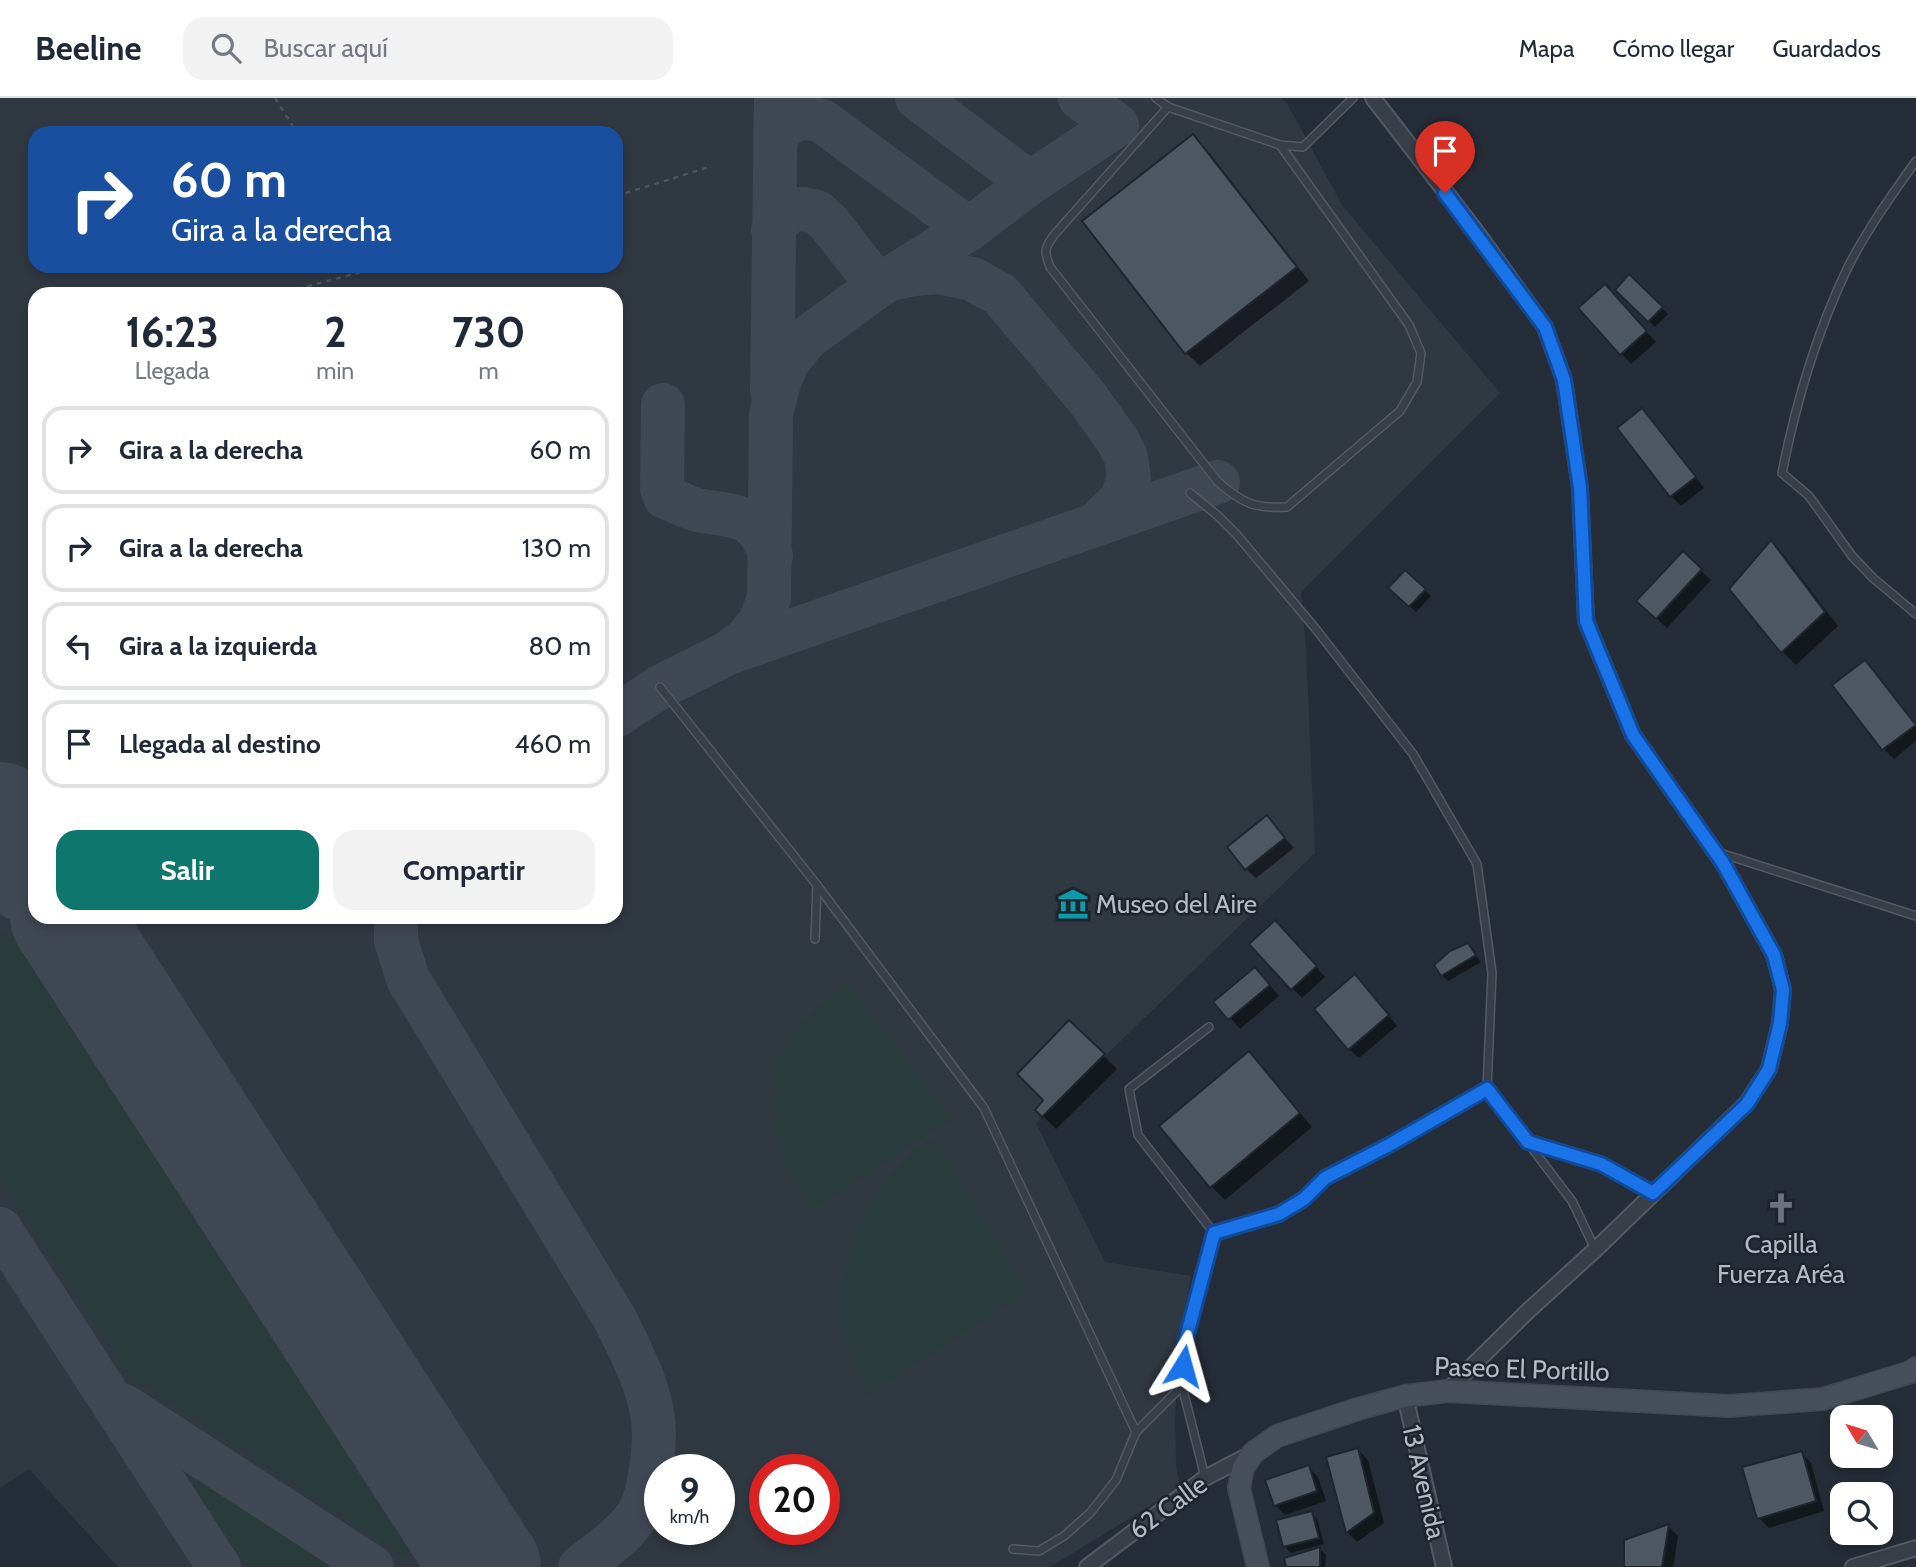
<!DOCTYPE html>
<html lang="es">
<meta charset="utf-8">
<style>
body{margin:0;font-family:Cabin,sans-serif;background:#f2f2f3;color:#1f2937;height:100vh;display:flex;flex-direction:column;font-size:26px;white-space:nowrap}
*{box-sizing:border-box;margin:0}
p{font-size:23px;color:#747a83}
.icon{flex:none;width:38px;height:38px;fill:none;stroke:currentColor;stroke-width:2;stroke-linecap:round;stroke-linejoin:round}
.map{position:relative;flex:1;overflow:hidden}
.details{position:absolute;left:28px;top:189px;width:595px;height:637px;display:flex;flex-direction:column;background:#fff;border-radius:21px;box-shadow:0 4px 10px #0003}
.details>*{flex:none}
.hud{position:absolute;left:28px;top:28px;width:595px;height:147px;border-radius:21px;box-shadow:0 4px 10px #0003;background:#1a4fa0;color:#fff;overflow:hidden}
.needle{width:46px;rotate:308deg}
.buttons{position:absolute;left:1830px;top:1307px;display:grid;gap:14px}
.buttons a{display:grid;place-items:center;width:63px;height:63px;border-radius:14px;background:#fff;box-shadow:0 4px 10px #0003;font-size:35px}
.speed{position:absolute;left:644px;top:1356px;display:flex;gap:14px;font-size:35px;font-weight:700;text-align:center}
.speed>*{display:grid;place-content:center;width:91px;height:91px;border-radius:50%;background:#fff;box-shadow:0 4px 10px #0003;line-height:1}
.speed small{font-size:18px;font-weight:400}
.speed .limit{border:10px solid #d22;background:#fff;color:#111}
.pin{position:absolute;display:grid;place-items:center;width:60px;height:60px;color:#fff;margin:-72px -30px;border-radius:50% 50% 50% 0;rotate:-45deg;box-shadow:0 0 7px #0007}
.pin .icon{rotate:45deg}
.me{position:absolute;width:77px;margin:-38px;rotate:8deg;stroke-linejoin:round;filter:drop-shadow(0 0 5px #0008)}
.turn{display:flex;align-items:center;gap:24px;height:147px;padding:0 28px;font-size:32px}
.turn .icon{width:91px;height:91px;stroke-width:2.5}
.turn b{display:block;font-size:49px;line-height:60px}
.eta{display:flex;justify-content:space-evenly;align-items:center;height:119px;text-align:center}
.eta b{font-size:42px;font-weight:700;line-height:49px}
.cta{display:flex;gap:14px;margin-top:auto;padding:14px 28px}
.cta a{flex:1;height:80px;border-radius:21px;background:#0f766e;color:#fff;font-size:28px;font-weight:700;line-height:80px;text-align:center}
.cta a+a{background:#f2f2f3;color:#1f2937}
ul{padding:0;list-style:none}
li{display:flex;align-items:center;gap:21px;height:88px;margin:0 14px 10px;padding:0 14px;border:4px solid #e0e1e3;border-radius:21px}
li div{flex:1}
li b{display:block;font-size:26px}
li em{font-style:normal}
header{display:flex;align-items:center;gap:42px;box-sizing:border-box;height:98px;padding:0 35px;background:#fff;border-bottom:2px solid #e0e1e3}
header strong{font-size:33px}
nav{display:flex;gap:38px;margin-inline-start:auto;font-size:24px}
.search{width:490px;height:63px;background:#f2f2f3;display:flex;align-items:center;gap:18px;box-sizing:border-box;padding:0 24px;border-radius:21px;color:#747a83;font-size:26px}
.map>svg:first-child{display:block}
.airport{fill:#303842;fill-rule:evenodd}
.green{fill:#2a3b3b}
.shadow{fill:#0007}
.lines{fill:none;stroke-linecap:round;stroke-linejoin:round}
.taxiway{stroke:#404854;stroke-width:44}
.runway{stroke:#404854;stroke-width:110}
.building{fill:#4d5863;stroke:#1f262f;stroke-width:2}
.lane-casing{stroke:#535a63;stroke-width:10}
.street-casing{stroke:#535a63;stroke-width:18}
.secondary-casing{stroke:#414851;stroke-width:24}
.path{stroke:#48585a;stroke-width:2.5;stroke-dasharray:5 5;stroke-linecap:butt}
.lane{stroke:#383f48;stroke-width:7}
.street{stroke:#383f48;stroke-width:14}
.secondary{stroke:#474f5b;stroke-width:21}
.route-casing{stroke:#114b97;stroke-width:18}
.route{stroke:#1a73e8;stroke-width:12}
.labels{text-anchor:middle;stroke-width:5;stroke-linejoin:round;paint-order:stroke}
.poi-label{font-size:26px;fill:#b3bac4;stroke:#1d242d;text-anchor:start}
.street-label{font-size:26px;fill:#b3bac4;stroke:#1d242d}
</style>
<header>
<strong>Beeline</strong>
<div class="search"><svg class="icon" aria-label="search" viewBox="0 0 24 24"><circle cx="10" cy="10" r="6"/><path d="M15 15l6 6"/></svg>Buscar aquí</div>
<nav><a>Mapa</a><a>Cómo llegar</a><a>Guardados</a></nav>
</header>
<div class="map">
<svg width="1916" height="1469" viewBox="0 0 1916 1469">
<rect width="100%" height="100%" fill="#252d38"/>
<path class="airport" d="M0,0H1281L1287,5L1342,107L1500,295L1301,494L1306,550L1315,755L1036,1025L1105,1164L1191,1178L1178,1255L1175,1325L1176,1367L1179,1381V1390L1050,1469H118L29,1371L0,1390ZM35,35H616V168H35ZM35,196H616V819H35ZM660,1372H719V1432H660ZM765,1372H824V1432H765Z"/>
<g class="green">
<path d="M0,832L17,847L408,1453L403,1459L141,1286L131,1278L120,1265L0,1078Z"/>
<path d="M848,885L951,1021L813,1111L795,1087L782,1059L772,1010L777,963L799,926Z"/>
<path d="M933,1040L1027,1194L867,1297L842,1237V1181L855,1136L880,1090L911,1055Z"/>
<path d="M202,1380L205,1381L340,1469H246L194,1391L193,1386Z"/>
</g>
<g class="shadow">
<path d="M1193,38L1207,52L1309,183L1200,268L1186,255Z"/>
<path d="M1629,179L1668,216L1655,229L1617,192Z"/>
<path d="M1615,199L1656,244L1631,266L1581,210Z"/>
<path d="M1642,313L1652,322L1704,390L1681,408L1671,398L1619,330Z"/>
<path d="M1771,444L1784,457L1838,528L1796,567L1783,554L1731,491Z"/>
<path d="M1683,456L1711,482L1667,530L1649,513Z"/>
<path d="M1405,474L1431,498L1416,514L1391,490Z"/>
<path d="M1865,564L1875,574L1916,627V643L1894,661L1884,651L1835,587Z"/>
<path d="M1267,720L1294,750L1256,780L1246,771Z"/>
<path d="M1285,834L1325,879L1302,900L1292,890Z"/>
<path d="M1468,847L1481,864L1448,883L1442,877Z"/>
<path d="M1264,881L1279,898L1240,931L1216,904Z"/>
<path d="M1365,888L1397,928L1359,960L1349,951Z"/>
<path d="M1069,924L1117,971L1056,1031L1037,1012L1046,1002Z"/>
<path d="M1262,969L1312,1029L1225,1102L1211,1088Z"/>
<path d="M1358,1352L1368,1362L1384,1425L1357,1444L1347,1434L1328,1360Z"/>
<path d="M1802,1355L1811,1365L1824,1413L1769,1430L1759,1420Z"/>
<path d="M1308,1369L1318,1379L1326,1403L1285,1417L1275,1407Z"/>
<path d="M1311,1415L1317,1421L1324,1446L1291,1455L1284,1448Z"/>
<path d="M1668,1428L1678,1438L1673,1469H1626Z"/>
<path d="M1320,1451L1326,1457L1325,1469H1288Z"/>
</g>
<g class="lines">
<g class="taxiway">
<path d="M917,0L1030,85"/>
<path d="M775,44C784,22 799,16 822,23L969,131"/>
<path d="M773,132L781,120L792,112L804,111L817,114L829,125L878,188"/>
<path d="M895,180L915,176L939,174L972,181L1000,196L1088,301L1118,343L1126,359L1129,381L1121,402L1096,426"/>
<path d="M772,293L776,0"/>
<path d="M663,307L662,391L665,399C676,403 689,411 702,413C740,419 756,416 771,458"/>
<path d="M731,554L1218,384"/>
<path d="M616,618L660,589L726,556L745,542L760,524L769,500L771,316L779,285L788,263L807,240L878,188L969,131L1030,85L1117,27L1080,0"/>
<path d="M0,792L35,800"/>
<path d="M396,819V843L408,881L615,1221C632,1256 654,1296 654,1336C654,1345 653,1354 652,1363C650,1382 647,1403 636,1419C622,1439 599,1454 580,1469"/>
<path d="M0,1131L219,1469"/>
<path d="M124,1308L372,1469"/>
</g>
<g class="runway">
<path d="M0,719L35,773"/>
<path d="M65,819L486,1469"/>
</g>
</g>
<g class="building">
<path d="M1193,36L1297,169L1185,256L1082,123Z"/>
<path d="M1629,176L1663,209L1648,224L1615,192Z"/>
<path d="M1605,186L1647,233L1620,257L1578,210Z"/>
<path d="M1642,310L1696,379L1670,399L1617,330Z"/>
<path d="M1771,442L1825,514L1781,555L1729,491Z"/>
<path d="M1683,453L1702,471L1656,521L1636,503Z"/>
<path d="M1405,472L1426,491L1409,509L1388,490Z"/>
<path d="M1865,562L1916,627L1882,652L1832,587Z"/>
<path d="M1267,717L1285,740L1245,772L1227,749Z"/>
<path d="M1275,822L1317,868L1291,892L1249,846Z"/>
<path d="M1468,845L1476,857L1441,878L1434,867L1450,853Z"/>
<path d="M1255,869L1270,887L1228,922L1213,904Z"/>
<path d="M1355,876L1389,917L1348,952L1314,911Z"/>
<path d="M1069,922L1105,956L1042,1019L1035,1012L1043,1002L1017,976Z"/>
<path d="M1249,953L1300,1015L1210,1090L1159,1028Z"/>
<path d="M1358,1350L1374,1415L1346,1435L1326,1359Z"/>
<path d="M1802,1353L1816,1403L1757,1421L1742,1369Z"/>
<path d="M1309,1367L1317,1393L1274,1408L1265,1382Z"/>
<path d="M1312,1413L1319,1440L1283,1449L1276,1422Z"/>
<path d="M1669,1426L1662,1469H1624V1442Z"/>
<path d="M1320,1449V1469H1286L1284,1460Z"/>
</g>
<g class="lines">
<g class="lane-casing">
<g id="lane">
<path d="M1156,0L1168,9L1280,47L1303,49L1353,0"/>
<path d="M1168,9L1054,137C1044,151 1044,153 1050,169L1218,384C1242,405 1255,411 1287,409L1400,313L1417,284L1421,255L1409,227L1280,47"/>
<path d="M1916,63C1891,98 1866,133 1847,171C1816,236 1796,304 1782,375L1809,398L1852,458L1873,480L1916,516"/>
<path d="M1190,395L1217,417L1237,437L1315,530L1413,656L1477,766L1492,875L1487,991L1572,1103L1595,1151"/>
<path d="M660,589L817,787L984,1010L1136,1334"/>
<path d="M1717,754L1916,818"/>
<path d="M815,841L817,787"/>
<path d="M1209,929L1129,991L1138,1037L1214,1135"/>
<path d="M1528,1044L1601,1066L1653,1095"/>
<path d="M1214,1135L1279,1116L1304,1101L1325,1080L1391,1046L1487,991"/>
<path d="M1205,1379L1182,1288L1184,1248L1214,1135"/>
<path d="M1013,1451L1039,1453L1064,1438L1090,1415L1116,1382L1136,1334L1182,1288"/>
</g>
</g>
<g class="street-casing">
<g id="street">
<path d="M1373,0L1475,132L1545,229L1564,282L1580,390L1586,523L1633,637L1723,765L1774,857L1783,892L1780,925L1769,971L1747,1005L1595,1152L1529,1212L1447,1293"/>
<path d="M1405,1298L1444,1469"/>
<path d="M1087,1469L1205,1380L1249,1357"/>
<path d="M1853,1469L1916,1450"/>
</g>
</g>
<g class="secondary-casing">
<path id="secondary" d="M1258,1469L1239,1390L1243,1370L1253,1355L1277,1338L1358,1311L1405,1298L1447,1293L1729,1308L1823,1301L1911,1274L1916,1270"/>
</g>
<g class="path">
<path d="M275,0L297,35"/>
<path d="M616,98L709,69"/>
<path d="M349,168L351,178"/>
<path d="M278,196L384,168"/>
</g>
<use href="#lane" class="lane"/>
<use href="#street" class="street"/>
<use href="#secondary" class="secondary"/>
</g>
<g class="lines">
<g class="route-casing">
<path id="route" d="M1183,1268L1184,1248L1214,1135L1279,1116L1304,1101L1325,1080L1391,1046L1487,991L1528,1044L1601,1066L1653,1095L1747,1006L1769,971L1780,925L1783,892L1774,857L1723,765L1633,637L1586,523L1580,390L1564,282L1545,229L1445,95"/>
</g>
<use href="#route" class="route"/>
</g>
<defs>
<g id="museum-bare" transform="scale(2.415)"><path d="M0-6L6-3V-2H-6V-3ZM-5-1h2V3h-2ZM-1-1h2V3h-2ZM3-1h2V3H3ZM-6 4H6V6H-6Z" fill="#0f9aa8" stroke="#1d242d" stroke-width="2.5" paint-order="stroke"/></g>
<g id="church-bare" transform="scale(2.415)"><path d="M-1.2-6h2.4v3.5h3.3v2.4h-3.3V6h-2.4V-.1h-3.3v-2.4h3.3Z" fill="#6b7280" stroke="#1d242d" stroke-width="2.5" paint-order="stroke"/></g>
</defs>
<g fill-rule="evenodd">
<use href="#museum-bare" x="1073" y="806"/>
<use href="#church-bare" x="1781" y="1110"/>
</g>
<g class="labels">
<g class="poi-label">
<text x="1096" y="815">Museo del Aire</text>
<text x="1781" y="1155" text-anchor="middle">Capilla<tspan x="1781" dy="30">Fuerza Aréa</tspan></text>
</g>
<g class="street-label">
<text transform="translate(1522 1271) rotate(2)" y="9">Paseo El Portillo</text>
<text transform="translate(1424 1384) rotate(77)" y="9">13 Avenida</text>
<text transform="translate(1168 1409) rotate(-36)" y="9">62 Calle</text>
</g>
</g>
</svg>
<div class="buttons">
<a><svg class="needle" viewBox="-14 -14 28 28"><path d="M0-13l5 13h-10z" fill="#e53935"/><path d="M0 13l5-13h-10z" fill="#747a83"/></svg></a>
<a><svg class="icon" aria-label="search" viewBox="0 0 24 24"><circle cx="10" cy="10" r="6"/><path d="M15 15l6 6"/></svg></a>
</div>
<div class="speed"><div>9<small>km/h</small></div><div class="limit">20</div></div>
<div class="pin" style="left:1445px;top:95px;background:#d93025"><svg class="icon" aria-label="arrive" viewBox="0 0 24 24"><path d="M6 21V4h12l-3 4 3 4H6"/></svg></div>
<svg class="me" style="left:1183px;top:1268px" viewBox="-20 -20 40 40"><path d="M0-17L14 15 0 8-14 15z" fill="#1a73e8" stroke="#fff" stroke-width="4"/></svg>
<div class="hud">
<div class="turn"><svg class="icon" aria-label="right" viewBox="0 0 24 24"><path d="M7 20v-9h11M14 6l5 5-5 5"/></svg><div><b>60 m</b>Gira a la derecha</div></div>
</div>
<section class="details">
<div class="eta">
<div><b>16:23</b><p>Llegada</p></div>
<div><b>2</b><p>min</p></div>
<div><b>730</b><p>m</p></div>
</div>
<ul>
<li><svg class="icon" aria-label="right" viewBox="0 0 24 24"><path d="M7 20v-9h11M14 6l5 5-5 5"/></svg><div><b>Gira a la derecha</b></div><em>60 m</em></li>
<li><svg class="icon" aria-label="right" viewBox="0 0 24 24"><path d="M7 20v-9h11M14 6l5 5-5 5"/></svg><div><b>Gira a la derecha</b></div><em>130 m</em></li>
<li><svg class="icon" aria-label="left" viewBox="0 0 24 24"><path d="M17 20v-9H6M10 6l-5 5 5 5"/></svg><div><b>Gira a la izquierda</b></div><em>80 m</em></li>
<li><svg class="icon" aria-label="arrive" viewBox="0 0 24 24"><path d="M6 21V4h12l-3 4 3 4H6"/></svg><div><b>Llegada al destino</b></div><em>460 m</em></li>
</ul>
<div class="cta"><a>Salir</a><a>Compartir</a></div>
</section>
</div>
